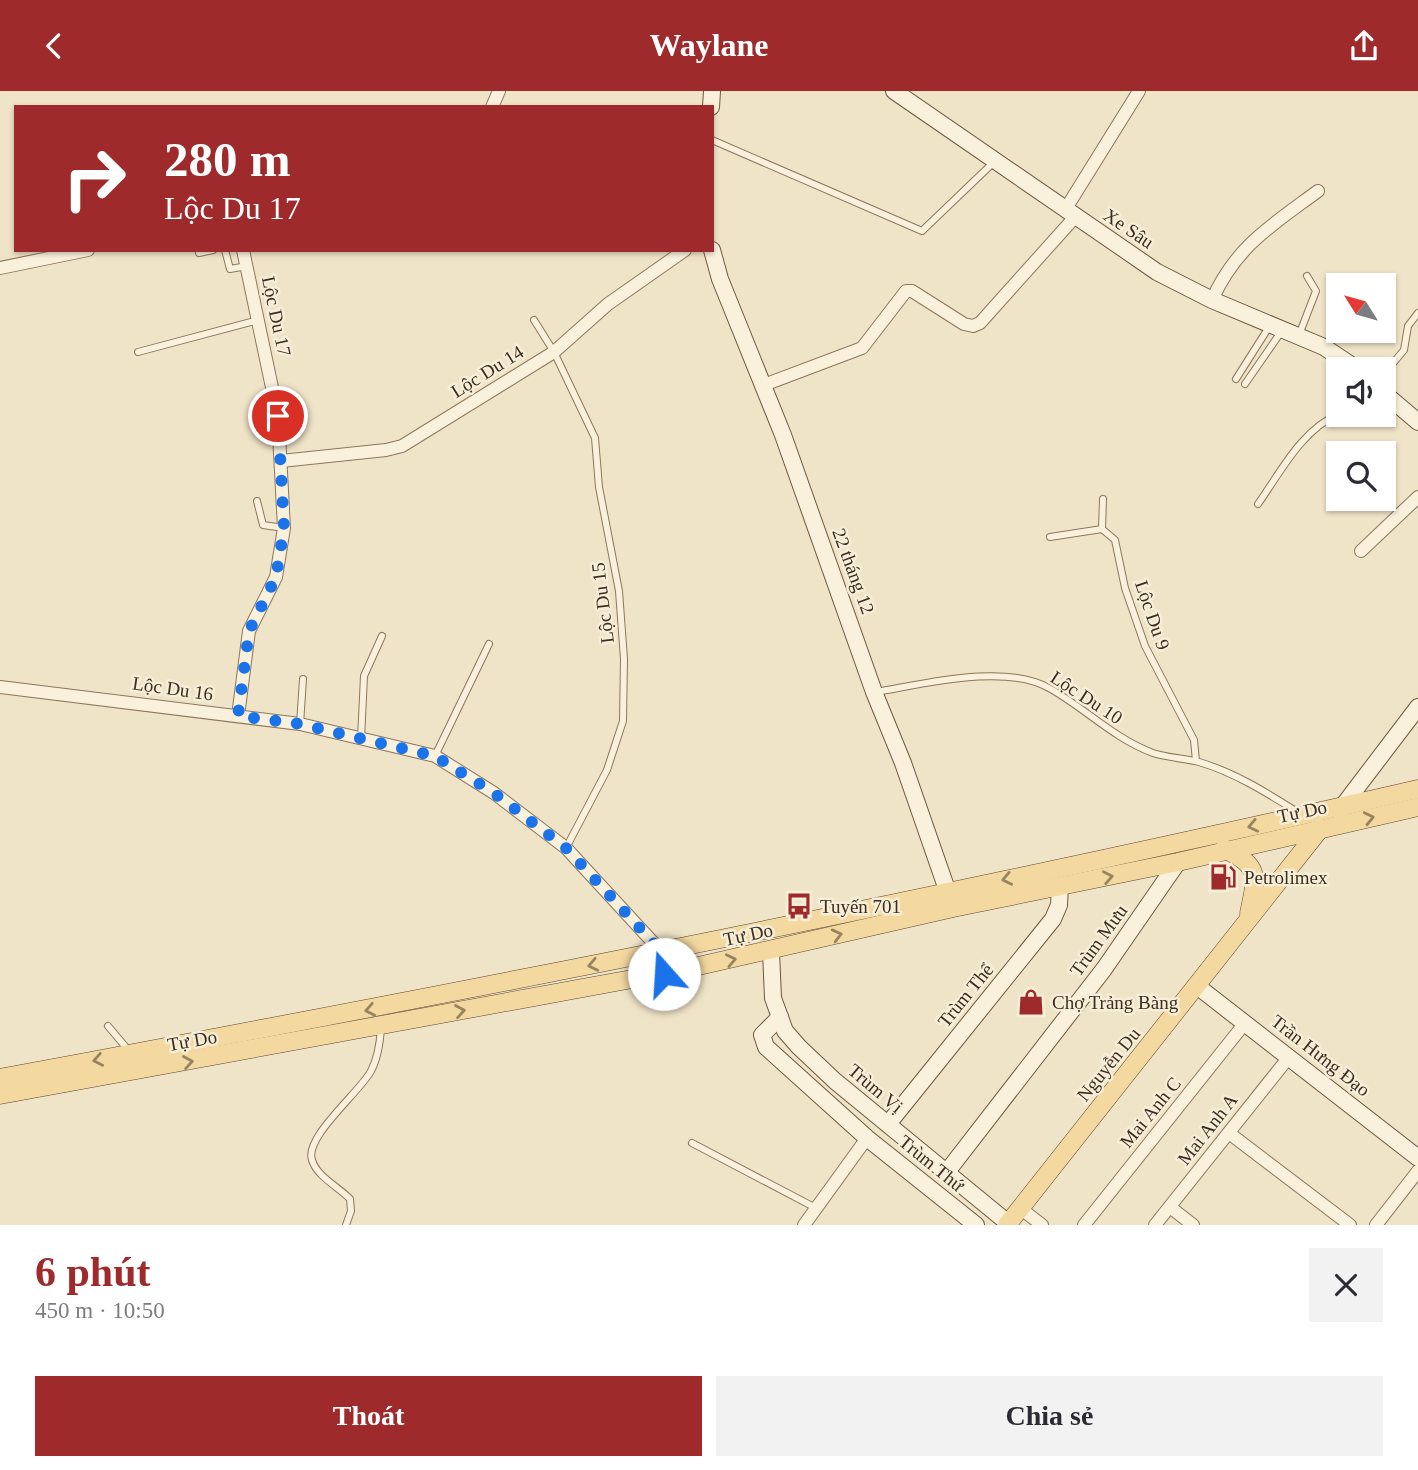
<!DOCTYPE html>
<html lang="vi">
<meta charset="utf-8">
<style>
body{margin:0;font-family:"Times New Roman",serif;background:#f2f2f3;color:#2b2b33;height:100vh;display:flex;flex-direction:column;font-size:26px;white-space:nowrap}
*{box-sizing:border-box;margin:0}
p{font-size:23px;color:#7c7c81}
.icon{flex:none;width:38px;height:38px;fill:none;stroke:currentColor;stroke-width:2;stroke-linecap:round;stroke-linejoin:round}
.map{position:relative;height:1134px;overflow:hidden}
.side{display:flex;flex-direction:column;background:#fff;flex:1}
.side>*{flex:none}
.hud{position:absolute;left:14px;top:14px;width:700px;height:147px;border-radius:0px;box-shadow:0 2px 5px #0004;background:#9e2a2b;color:#fff;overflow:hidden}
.needle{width:46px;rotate:307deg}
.controls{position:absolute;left:1326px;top:182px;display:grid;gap:14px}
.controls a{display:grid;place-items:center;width:70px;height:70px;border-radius:0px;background:#fff;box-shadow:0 2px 5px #0004;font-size:35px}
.pin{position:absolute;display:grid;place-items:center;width:60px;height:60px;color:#fff;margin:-30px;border:4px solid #fff;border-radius:50%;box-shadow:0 2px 7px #0007}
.me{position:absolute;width:77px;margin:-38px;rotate:341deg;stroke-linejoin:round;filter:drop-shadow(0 0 5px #0008)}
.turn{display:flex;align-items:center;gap:24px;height:147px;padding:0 35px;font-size:32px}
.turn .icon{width:91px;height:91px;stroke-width:2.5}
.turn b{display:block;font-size:49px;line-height:60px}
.round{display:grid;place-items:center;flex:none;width:74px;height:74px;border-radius:0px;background:#f2f2f3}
.head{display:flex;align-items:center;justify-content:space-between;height:119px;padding:0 35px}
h1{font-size:42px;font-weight:700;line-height:52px;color:#9e2a2b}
.primary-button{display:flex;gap:14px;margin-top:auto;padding:14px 35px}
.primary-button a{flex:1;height:80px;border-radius:0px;background:#9e2a2b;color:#fff;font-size:28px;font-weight:700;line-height:80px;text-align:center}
.primary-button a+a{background:#f2f2f3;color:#2b2b33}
header{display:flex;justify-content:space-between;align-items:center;height:91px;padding:0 35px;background:#9e2a2b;color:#fff;font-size:32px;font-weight:700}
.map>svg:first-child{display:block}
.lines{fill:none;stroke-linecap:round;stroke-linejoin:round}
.lane-casing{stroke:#8d765c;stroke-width:8}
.street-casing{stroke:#8d765c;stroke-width:14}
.secondary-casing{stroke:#6f573f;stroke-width:18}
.primary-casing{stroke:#5b4430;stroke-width:19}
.lane{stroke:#faf1dc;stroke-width:6}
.street{stroke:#faf1dc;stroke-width:12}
.secondary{stroke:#faf1dc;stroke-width:16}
.primary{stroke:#f3d9a0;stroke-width:18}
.oneway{stroke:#988460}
.route{stroke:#1a73e8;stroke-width:12;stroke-dasharray:0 21.6}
.labels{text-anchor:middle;stroke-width:5;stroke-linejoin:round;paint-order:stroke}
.street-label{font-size:19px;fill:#3d2e20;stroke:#f7eed8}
.poi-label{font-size:19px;fill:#3d2e20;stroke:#f7eed8;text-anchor:start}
</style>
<header><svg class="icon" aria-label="back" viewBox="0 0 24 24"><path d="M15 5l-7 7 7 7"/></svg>Waylane<svg class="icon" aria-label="share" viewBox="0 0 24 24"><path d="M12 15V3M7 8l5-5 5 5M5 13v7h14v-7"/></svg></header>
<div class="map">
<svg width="1418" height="1134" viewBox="0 0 1418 1134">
<rect width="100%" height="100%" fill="#f0e4c8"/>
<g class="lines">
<g class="lane-casing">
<g id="lane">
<path d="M712,49L922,140L994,71"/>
<path d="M225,159L230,178L247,175"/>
<path d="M199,162L213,159"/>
<path d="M534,229L554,261L595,347L599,396L619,500L624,568L623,630L607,679L566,757"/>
<path d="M1299,244L1316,200L1307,185"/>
<path d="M138,261L258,229"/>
<path d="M1384,283L1404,259L1408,235L1418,222"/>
<path d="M1236,288L1269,236"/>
<path d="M1245,293L1281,241"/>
<path d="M257,410L263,434L284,437"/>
<path d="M1258,413C1280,382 1302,338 1339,323"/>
<path d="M1102,438L1103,408"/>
<path d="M1050,446L1102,438L1115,449L1125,497L1145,555L1194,649L1196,670"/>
<path d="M876,601C924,593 1005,572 1049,597C1085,617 1113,647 1153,662C1168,667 1184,667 1199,671C1236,682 1267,702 1299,722"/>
<path d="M300,633L303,588"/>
<path d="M361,648L364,585L382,545"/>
<path d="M435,665L489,553"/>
<path d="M108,935L129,960"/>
<path d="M692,1052L814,1116"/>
<path d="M346,1134L351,1120L350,1108C339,1096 317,1086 312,1069C304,1046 360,1001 371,980C378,967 380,952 381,937"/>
</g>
</g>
<g class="street-casing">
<g id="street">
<path d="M492,16L499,0"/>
<path d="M1065,119L1139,0"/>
<path d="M0,177L88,159"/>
<path d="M1212,209C1236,155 1272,134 1318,100"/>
<path d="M764,294L862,257L906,200H912L964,233L973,235L980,232L1075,126"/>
<path d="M281,370L386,359L402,355L554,261L608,213L685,159"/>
<path d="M1361,460L1418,406"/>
<path d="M0,596L300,633L435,665L494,702L566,757L660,859L664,883"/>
<path d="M238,625L249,540L276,486L284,437L278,325L243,159"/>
<path d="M1229,1042L1350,1134"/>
<path d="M1170,1116L1193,1134"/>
<path d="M1020,1117L1042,1134"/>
<path d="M804,1134L867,1047"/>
<path d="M1084,1134L1245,932"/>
<path d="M1155,1134L1289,966"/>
<path d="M1376,1134L1418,1080"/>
</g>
</g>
<g class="secondary-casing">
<g id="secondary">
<path d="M894,0L1157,181L1212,209L1324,256L1357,278"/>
<path d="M711,16L712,0"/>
<path d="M712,159L720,188L783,344L874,601L903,672L952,813"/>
<path d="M1384,302L1418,331"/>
<path d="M1339,720L1418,616"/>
<path d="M771,861L773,907L785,940L799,956L835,990L1008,1132"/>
<path d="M1197,895L1418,1067"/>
<path d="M780,926L762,944L766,956L867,1047L976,1134"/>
<path d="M888,1033L1053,828L1059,814L1060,795"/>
<path d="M946,1082L1104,878L1178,771"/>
</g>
</g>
<g class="primary-casing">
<g id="primary">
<path d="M1224,758C1261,775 1257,785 1249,822"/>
<path d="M0,987C474,899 948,806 1418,698"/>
<path d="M0,1004L681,879L953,817L1178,771L1418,716"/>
<path d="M1007,1134L1320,738"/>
</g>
</g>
<use href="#lane" class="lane"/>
<use href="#street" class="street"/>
<use href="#secondary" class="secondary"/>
<use href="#primary" class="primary"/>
</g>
<defs><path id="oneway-chevron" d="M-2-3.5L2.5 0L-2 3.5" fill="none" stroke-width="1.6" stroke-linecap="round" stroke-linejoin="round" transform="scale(1.75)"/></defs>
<g class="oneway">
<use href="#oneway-chevron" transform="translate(1369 727) rotate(-13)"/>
<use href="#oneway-chevron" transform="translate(1253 735) rotate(168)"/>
<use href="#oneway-chevron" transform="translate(1108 786) rotate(-11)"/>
<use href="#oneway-chevron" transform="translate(1007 788) rotate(168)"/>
<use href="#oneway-chevron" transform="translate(837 844) rotate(-14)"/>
<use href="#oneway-chevron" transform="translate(731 869) rotate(-12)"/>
<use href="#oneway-chevron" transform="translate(593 874) rotate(168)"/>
<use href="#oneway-chevron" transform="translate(370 919) rotate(169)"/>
<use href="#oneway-chevron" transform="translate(460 920) rotate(-10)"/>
<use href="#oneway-chevron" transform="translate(98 969) rotate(169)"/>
<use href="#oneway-chevron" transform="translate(188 971) rotate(-10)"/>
</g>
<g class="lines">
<path class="route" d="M278,325L284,437L276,486L249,540L238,625L300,633L435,665L494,702L566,757L660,859L664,883"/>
</g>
<defs>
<g id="fuel-bare" transform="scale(2.1)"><path d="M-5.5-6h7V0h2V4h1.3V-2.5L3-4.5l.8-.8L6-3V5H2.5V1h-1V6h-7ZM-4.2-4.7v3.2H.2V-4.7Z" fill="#9e2a2b" stroke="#f7eed8" stroke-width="2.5" paint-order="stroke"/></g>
<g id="bus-bare" transform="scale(2.1)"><path d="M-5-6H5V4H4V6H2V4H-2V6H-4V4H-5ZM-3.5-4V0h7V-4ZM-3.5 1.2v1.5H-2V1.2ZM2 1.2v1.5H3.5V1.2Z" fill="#9e2a2b" stroke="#f7eed8" stroke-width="2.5" paint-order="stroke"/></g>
<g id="shop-bare" transform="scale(2.1)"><path d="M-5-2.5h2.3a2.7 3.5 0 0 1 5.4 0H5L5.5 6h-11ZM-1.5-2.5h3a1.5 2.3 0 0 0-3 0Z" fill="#9e2a2b" stroke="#f7eed8" stroke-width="2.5" paint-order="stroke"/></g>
</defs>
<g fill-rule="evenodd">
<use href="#fuel-bare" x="1223" y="786"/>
<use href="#bus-bare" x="799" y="815"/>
<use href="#shop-bare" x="1031" y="911"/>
</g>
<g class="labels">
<g class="street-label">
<text transform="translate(1129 137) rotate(34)" y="7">Xe Sâu</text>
<text transform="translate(277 225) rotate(78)" y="7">Lộc Du 17</text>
<text transform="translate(487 280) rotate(-32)" y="7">Lộc Du 14</text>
<text transform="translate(854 480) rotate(70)" y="7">22 tháng 12</text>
<text transform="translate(602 512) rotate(-97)" y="7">Lộc Du 15</text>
<text transform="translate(1153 524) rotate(71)" y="7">Lộc Du 9</text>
<text transform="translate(173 597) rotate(8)" y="7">Lộc Du 16</text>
<text transform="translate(1087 606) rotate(33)" y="7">Lộc Du 10</text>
<text transform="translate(1302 720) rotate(-12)" y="7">Tự Do</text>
<text transform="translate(748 843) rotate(-12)" y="7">Tự Do</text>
<text transform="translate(1098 849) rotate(-54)" y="7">Trùm Mưu</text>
<text transform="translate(965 904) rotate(-51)" y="7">Trùm Thể</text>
<text transform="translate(192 949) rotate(-10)" y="7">Tự Do</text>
<text transform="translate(1321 964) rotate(38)" y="7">Trần Hưng Đạo</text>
<text transform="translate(1108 973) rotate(-51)" y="7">Nguyễn Du</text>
<text transform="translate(876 997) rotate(40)" y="7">Trùm Vị</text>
<text transform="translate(1150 1021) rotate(-51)" y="7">Mai Anh C</text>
<text transform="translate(1207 1038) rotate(-52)" y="7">Mai Anh A</text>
<text transform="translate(932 1072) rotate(39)" y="7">Trùm Thứ</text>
</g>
<g class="poi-label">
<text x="1244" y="793">Petrolimex</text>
<text x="820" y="822">Tuyến 701</text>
<text x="1052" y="918">Chợ Trảng Bàng</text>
</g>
</g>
</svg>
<div class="controls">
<a><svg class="needle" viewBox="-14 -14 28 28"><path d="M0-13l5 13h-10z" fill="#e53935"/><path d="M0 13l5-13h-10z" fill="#7c7c81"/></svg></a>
<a><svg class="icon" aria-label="sound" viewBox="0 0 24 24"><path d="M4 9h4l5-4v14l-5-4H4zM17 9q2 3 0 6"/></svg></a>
<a><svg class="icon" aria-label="search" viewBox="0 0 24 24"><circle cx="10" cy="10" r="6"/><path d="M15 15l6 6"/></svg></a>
</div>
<div class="pin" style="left:278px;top:325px;background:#d93025"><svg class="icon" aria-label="arrive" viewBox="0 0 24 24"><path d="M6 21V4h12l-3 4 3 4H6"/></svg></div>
<svg class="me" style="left:664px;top:883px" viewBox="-20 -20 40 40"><circle r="19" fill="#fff"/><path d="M0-13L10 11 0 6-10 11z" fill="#1a73e8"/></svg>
<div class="hud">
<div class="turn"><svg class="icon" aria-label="right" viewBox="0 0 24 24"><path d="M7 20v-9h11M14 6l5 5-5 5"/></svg><div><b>280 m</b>Lộc Du 17</div></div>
</div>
</div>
<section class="side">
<div class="head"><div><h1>6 phút</h1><p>450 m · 10:50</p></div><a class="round"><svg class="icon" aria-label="close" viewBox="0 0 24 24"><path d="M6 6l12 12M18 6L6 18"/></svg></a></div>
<div class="primary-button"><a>Thoát</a><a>Chia sẻ</a></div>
</section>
